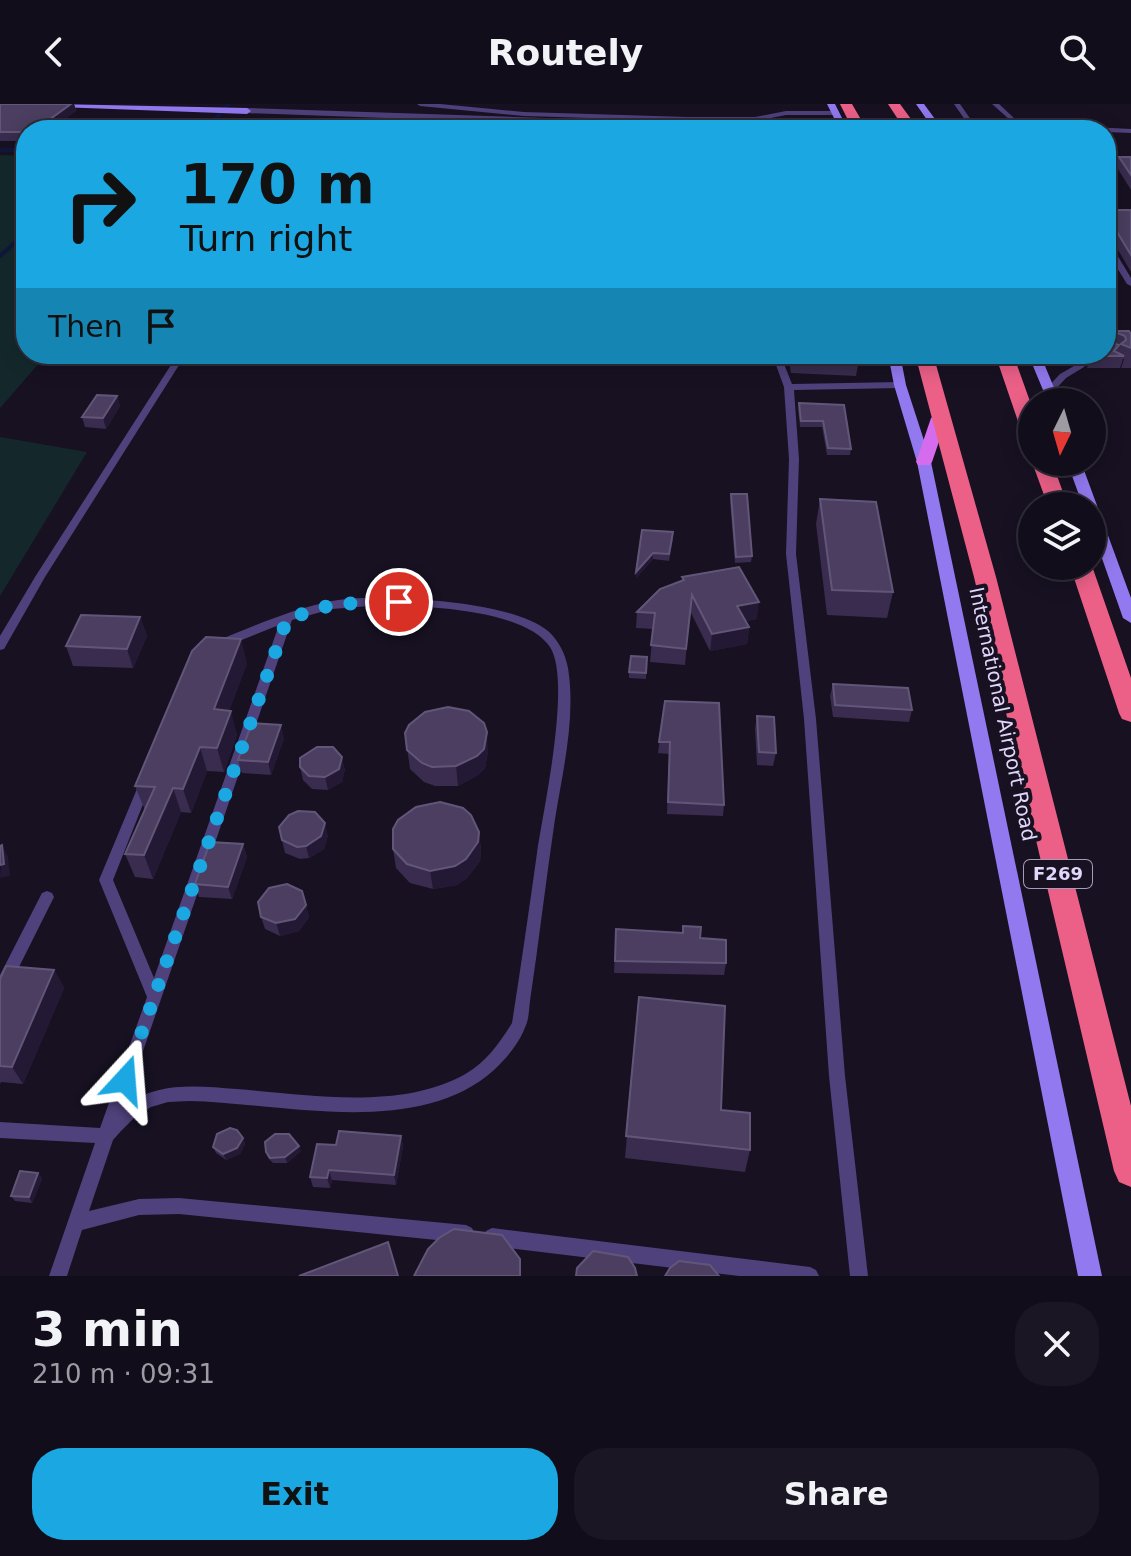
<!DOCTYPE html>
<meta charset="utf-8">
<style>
body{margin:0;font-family:"DejaVu Sans",sans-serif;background:#1a1623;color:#f1f3f6;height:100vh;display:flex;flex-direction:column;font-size:30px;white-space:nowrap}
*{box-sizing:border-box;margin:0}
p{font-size:26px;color:#9c9ca2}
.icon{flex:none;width:44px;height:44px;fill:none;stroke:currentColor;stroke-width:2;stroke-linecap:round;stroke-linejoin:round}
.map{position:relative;height:1172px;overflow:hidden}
.drawer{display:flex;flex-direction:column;background:#110d1a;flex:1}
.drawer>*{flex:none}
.hud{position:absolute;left:16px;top:16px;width:1100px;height:244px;border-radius:32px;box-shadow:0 4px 20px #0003,0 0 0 2px #302d39;background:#1ba8e2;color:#111;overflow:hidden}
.needle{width:52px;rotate:185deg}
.tools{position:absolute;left:1018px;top:284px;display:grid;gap:16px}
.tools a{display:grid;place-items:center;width:88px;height:88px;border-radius:50%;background:#110d1a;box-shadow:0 4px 20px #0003,0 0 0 2px #302d39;font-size:40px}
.pin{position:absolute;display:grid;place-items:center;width:68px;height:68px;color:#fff;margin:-34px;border:4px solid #fff;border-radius:50%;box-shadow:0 2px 8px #0007}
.me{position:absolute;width:88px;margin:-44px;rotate:19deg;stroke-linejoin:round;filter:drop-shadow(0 0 6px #0008)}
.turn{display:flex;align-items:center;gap:28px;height:168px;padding:0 32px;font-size:36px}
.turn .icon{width:104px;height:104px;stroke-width:2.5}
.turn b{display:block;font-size:56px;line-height:68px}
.then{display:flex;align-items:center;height:76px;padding:0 32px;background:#0003;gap:16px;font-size:30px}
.round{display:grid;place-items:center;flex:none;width:84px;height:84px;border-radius:32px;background:#1a1623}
.summary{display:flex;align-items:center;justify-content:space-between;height:136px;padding:0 32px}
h1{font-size:48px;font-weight:700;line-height:60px}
.action{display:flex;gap:16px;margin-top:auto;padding:16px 32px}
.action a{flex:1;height:92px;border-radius:32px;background:#1ba8e2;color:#111;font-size:32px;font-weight:700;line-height:92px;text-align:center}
.action a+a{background:#1a1623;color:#f1f3f6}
header{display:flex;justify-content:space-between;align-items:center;height:104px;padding:0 32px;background:#110d1a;font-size:36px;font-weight:700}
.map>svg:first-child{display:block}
.green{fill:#14282b}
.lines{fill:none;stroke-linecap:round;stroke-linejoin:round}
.stream{stroke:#10173c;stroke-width:4}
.lane{fill:#4f417b;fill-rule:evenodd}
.street{fill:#4f417b;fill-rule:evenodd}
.secondary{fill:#9279ef;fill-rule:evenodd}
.primary{fill:#d56bed;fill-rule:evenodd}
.highway{fill:#ec6088;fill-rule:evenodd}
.wall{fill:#392c4e}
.shaded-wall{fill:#241935}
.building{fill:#4b3e60;stroke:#625678;stroke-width:2}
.route{stroke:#1ba8e2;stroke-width:14;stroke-dasharray:0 25.2}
.labels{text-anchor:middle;stroke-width:8;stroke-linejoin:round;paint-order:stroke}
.shield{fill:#171122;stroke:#a49cb9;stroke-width:2}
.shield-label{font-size:18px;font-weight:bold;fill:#e1d7fa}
.street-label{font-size:20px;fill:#e1d7fa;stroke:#171122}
</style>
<header><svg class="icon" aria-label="back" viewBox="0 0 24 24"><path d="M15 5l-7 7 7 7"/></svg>Routely<svg class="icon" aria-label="search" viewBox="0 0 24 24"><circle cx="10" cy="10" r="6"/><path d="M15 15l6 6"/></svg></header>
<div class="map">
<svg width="1131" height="1172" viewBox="0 0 1131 1172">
<rect width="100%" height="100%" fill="#171122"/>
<g class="green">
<path d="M0,51L26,52V250H47L0,304Z"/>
<path d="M0,333L87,348L0,492Z"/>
</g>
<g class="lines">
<g class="stream">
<path d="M205,26L229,0"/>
<path d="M0,46H26"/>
<path d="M0,152L26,129"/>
</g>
<g class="lane">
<path d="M417,0H440L524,8L688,13H755L786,7H835L838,9L835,11H786L755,17H688L524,12L420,2Z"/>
<path d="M954,0H960L978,26H972Z"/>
<path d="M992,0H999L1014,14L1034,20L1131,25V29L1106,28V26L1033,24L1010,16Z"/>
<path d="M400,24H622L625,26H397Z"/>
<path d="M1106,54L1131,55V59L1106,58Z"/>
<path d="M1106,141H1111L1131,174V182L1127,180L1106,146Z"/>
<path d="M178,250H186L45,473L4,545L0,546V532L35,473Z"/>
<path d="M772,250H780L792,280L900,278L905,281L900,284L794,286L799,355L796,450L816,615L845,972L868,1172H850L829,972L804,615L786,450L789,355L784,283Z"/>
<path d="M1081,258L1085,261L1084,263L1066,274L1052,289H1046V285L1060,270Z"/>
<path d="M382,493C424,495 515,500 548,527C559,537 565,549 568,564C576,613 563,666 555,715C546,776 539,836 530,897C529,905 529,914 526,921C520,938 507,954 494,966C417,1035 283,999 189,997L168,998L151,1003L135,1013L121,1027L113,1036L89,1107L139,1095L179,1094L466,1121L472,1124L475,1130L472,1136L466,1139L179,1110L139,1111L82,1126L67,1172H49L95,1039L0,1034V1018L100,1024L147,893L99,776L139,680L140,677H150L151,680L113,776L154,874L279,521L222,544L218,545L212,541L214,538C252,523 291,505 332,497C349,494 365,494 382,493ZM382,501C424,502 525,505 550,543C572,577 543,707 537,749C529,806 521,862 512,919C500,938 487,957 467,969C403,1007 308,991 237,985C197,982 158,977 124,1002L292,516L332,505Z"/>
<path d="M47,787L52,789L54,793L5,891L0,893V871L42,789Z"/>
<path d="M492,1124L810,1163L816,1166L819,1172H739L492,1142L486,1139L483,1133L486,1127Z"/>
</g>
<path class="street" d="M247,4L692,19L789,20L840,13L844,16L789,26L692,25L244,9V5Z"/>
<g class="secondary">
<path d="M54,0L247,4L251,7L247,10L58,3Z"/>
<path d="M827,0H835L848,26H840Z"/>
<path d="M916,0H924L943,26H934Z"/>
<path d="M888,250H900L906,281L931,358L1102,1172H1078L917,358L894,281Z"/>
<path d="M1028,250H1040L1060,298H1048Z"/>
<path d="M1067,358H1081L1131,494V519L1123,514L1092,426V402H1083Z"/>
</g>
<path class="primary" d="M939,309L947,314L932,358L930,361H918L916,358L931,314Z"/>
<g class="highway">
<path d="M840,0H852L867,26H853Z"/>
<path d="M888,0H900L919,26H905Z"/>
<path d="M915,250H933L996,473L1131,1002V1083L1119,1078L1114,1067L974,473Z"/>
<path d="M995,250H1013L1032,303V335L1022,329Z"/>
<path d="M1032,358H1052L1068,402H1048Z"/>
<path d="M1070,462H1092L1131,574V618L1122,615L1119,609Z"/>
</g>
</g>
<g class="wall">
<path d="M0,0H74L76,7L49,26H26V37H0Z"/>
<path d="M1119,53H1131V86L1116,62Z"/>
<path d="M1106,106H1131V168L1114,139H1110L1112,144L1108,155H1106Z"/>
<path d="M1106,227L1131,230V264H1121L1124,255H1123L1120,264H1087L1088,260L1080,255L1077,250H1106Z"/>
<path d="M788,250H856L858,261L856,272L791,269Z"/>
<path d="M117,292L120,302L106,325L85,323L82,313Z"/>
<path d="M799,299L844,301L851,345L850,351H827L822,323H800L798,305Z"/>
<path d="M731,390L752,452L751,458L735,459L730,396Z"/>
<path d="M820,395L893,488L887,514L827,511L816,420Z"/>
<path d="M642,426L673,435L669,457L653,455L636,474Z"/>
<path d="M682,473L757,515L745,517L749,523L747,540L710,547L690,507L685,561L650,558L653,525L636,524L637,508L682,477Z"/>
<path d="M140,513L147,532L133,564L73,562L66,542Z"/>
<path d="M647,553L646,575L629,574V568Z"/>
<path d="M247,559L229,607L237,631L224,668L207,667L191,709L181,708L153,775L135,773L125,750L145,706L135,682Z"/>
<path d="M833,580L912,606L909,618L833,613L830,592Z"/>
<path d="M665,597L724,701L723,712L667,710L669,650L658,649Z"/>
<path d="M757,612L776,649L773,662L757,661L755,625Z"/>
<path d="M405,629L488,647L485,664L478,671L458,682H435L424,678L410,665Z"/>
<path d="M284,634L271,671L242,669L238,656Z"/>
<path d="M300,663L345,665L342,678L328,686L312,685L303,676Z"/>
<path d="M279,723L328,731L324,745L309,754L300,755L285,749Z"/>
<path d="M479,728L481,747L480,757L467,774L457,781L433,785L410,779L396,764L393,745Z"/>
<path d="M243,740L247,753L232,795L199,793L195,780Z"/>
<path d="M302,787L309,813L299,827L280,832L265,825L261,813Z"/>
<path d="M616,825L726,859L724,871L614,869Z"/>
<path d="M54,866L64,884L23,980L1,978L0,980V875Z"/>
<path d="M639,893L750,1046L745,1068L625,1054Z"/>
<path d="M401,1032L403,1042L396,1081L332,1076L330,1084L313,1083L310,1073L336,1041Z"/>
<path d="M243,1034L245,1040L240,1050L226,1056L216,1049L213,1043Z"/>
<path d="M301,1047L287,1059H273L268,1054L266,1048Z"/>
<path d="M38,1069L42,1075L32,1099L15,1097L11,1092Z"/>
</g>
<g class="shaded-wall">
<path d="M71,0H74L76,7L49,26H35Z"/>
<path d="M1115,228L1111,240L1106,242L1109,230Z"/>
<path d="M117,292L120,302L106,325L103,314Z"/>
<path d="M653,449V455L636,474V468Z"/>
<path d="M759,498L757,515L735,519L737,502Z"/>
<path d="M140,513L147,532L133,564L127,545Z"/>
<path d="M749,523L747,540L710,547L712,530Z"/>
<path d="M241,535L247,559L221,629L214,605Z"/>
<path d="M231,607L237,631L224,668L217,644Z"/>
<path d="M281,621L284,634L271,671L268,658Z"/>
<path d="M487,628L488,647L485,664L478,671L458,682L456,662Z"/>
<path d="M200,643L207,667L191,709L183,685Z"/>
<path d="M342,653L345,665L342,678L328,686L325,673Z"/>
<path d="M173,684L181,708L153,775L144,751Z"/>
<path d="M325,719L328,731L324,745L309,754L306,742Z"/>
<path d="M479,728L481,747L480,757L467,774L457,781L433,785L430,767Z"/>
<path d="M243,740L247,753L232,795L228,783Z"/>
<path d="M2,741L8,753L10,772L0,774Z"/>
<path d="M306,801L309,813L299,827L280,832L276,819Z"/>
<path d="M54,866L64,884L23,980L12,963Z"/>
<path d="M401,1032L403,1042L396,1081L394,1071Z"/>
<path d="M243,1034L245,1040L240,1050L226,1056L223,1050Z"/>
<path d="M299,1042L301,1047L287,1059L285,1053Z"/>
<path d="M329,1066L332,1076L330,1084L327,1074Z"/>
<path d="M38,1069L42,1075L32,1099L29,1093Z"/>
</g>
<g class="building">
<path d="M0,0H71L35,26H26V28H0Z"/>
<path d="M1119,53H1131V71Z"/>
<path d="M1106,106H1131V151L1117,128L1110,127L1106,130L1112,144H1106Z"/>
<path d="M1106,227H1129L1131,230V244L1121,240L1126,236L1125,232L1115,228L1109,230V238L1119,241L1114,247L1124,252H1091V250H1106Z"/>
<path d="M791,250H856L858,261L793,258Z"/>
<path d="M97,291L117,292L103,314L82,313Z"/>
<path d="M799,299L844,301L851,345L828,344L823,317H801Z"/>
<path d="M731,390H747L752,452L736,453Z"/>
<path d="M820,395L876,398L893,488L832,486Z"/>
<path d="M642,426L673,428L669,450L653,449L636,468Z"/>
<path d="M739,463L759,498L737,502L749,523L712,530L692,491L686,545L651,541L655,509L637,508L660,485L684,476L682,473Z"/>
<path d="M81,511L140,513L127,545L66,542Z"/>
<path d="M206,533L241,535L214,605L231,607L217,644L200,643L183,685L173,684L144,751L125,750L155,683L135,682L192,547Z"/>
<path d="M631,552L647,553L646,569L629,568Z"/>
<path d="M833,580L908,584L912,606L835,601Z"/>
<path d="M665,597L719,599L724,701L668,698L670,638H659Z"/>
<path d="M448,603L469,607L484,619L487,628L484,645L477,652L456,662L432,663L422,659L407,646L405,629L409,621L425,608Z"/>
<path d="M757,612L774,613L776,649L759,648Z"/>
<path d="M252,619L281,621L268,658L238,656Z"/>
<path d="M317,643H333L342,653L339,665L325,673L309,672L300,663V654Z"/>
<path d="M440,698L463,704L471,711L479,728L478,738L466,755L455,762L430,767L407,760L393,745V725L398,716L416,703Z"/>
<path d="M298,707L315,708L325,719L321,732L306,742L297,743L282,736L279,723L289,711Z"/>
<path d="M210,738L243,740L228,783L195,780Z"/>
<path d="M2,741L4,760L0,761V742Z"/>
<path d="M287,780L302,787L306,801L295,815L276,819L261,813L258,798L269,784Z"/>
<path d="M683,822L701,823L700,834L726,836V859L615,857L616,825L683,829Z"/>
<path d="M6,862L54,866L12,963L0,962V875Z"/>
<path d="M639,893L725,902L721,1006L750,1009V1046L626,1032Z"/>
<path d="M230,1024L237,1026L243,1034L237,1044L223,1050L213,1043L217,1030Z"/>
<path d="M339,1027L401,1032L394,1071L329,1066L327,1074L310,1073L317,1040L336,1041Z"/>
<path d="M275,1030H289L299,1042L285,1053L270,1054L266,1048L265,1038Z"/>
<path d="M20,1067L38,1069L29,1093L11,1092Z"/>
<path d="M454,1125L502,1131L520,1155V1172H414L428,1145L439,1134Z"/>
<path d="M388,1138L398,1172H299Z"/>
<path d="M593,1147L628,1153L635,1164L637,1172H576L577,1164Z"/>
<path d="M679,1157L710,1161L719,1172H665L670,1164Z"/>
</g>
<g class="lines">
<path class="route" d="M125,976L287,515L334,500L399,498"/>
</g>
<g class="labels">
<rect class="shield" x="1024" y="756" width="68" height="28" rx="6"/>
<g class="shield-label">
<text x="1058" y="776">F269</text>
</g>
<g class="street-label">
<text transform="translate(1003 610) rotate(78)" y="7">International Airport Road</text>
</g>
</g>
</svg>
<div class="tools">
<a><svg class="needle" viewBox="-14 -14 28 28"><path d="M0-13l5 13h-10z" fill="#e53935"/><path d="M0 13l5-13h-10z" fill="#9c9ca2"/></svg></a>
<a><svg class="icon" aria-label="layers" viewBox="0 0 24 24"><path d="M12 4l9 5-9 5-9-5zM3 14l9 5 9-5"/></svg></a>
</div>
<div class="pin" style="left:399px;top:498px;background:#d93025"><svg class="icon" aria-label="arrive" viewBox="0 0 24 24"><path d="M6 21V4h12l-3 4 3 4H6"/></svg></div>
<svg class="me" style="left:125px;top:976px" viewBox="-20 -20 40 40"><path d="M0-17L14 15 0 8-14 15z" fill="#1ba8e2" stroke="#fff" stroke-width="4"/></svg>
<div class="hud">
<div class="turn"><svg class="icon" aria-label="right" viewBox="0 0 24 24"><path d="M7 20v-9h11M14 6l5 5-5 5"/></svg><div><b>170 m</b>Turn right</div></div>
<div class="then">Then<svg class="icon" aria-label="arrive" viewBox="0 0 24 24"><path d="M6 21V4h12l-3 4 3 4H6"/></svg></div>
</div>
</div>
<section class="drawer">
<div class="summary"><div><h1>3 min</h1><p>210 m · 09:31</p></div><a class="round"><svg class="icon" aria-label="close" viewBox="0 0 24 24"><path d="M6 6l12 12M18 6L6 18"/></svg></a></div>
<div class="action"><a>Exit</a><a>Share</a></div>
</section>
